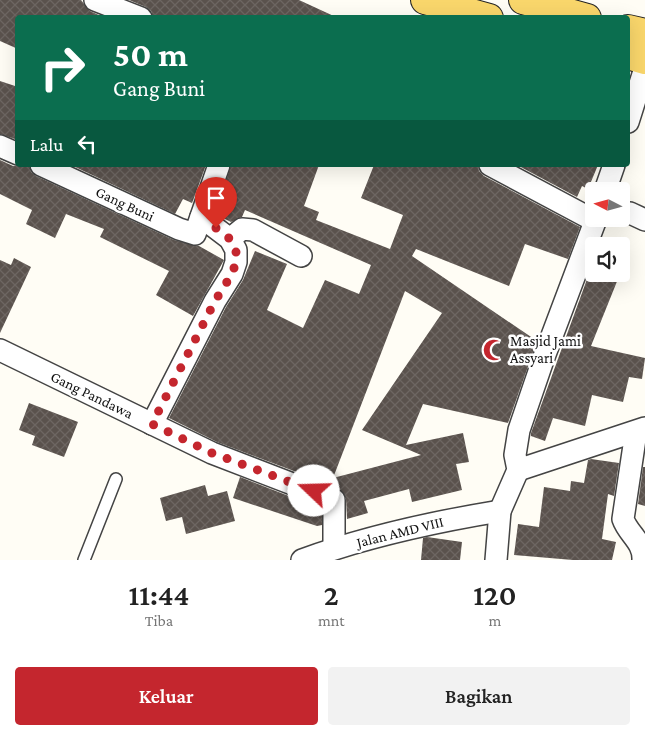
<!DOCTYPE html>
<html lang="id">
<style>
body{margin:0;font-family:"Crimson Pro",serif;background:#f2f2f2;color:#222;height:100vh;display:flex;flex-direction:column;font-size:19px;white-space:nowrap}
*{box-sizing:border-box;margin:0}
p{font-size:16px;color:#767676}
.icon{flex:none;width:28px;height:28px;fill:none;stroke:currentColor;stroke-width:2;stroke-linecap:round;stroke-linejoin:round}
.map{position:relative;height:560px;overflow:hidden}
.drawer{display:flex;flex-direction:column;background:#fff;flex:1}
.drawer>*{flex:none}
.guide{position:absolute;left:15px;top:15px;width:615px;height:152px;border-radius:5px;box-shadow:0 5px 20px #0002;background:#0b6e4f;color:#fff;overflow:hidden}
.needle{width:32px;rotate:276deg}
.fabs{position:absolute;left:585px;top:182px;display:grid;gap:10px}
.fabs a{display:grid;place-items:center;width:45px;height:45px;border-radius:5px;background:#fff;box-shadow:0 5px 20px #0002;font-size:25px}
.pin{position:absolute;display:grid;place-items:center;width:42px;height:42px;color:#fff;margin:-51px -21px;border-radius:50% 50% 50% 0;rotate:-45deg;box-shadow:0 0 5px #0007}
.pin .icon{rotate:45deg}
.me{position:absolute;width:55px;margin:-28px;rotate:291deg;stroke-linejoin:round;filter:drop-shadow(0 0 4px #0008)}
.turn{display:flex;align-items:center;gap:18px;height:105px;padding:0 15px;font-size:22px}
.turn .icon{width:65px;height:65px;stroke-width:2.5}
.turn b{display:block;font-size:35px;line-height:42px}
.then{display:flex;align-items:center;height:48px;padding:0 15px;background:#0003;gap:10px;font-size:19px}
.eta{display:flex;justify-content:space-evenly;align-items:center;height:85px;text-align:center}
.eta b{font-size:30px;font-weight:600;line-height:35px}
.button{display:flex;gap:10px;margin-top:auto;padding:10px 15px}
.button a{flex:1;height:58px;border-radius:5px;background:#c4262e;color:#fff;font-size:20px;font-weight:600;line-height:58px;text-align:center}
.button a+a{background:#f2f2f2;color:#222}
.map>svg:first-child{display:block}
.building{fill:url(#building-cross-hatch);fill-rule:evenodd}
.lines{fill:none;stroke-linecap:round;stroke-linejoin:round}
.service-casing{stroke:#444;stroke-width:14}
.minor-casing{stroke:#444;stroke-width:24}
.primary-casing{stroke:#222;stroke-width:30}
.service{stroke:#fff;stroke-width:11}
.minor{stroke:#fff;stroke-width:21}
.primary{stroke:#f9d66b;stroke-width:28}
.route{stroke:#c4262e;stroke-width:9;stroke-dasharray:0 16.2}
.labels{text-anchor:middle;stroke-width:5;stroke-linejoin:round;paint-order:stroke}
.street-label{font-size:15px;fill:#111;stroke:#fff}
.poi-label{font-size:15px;fill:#111;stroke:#fff;text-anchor:start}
</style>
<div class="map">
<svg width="645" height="560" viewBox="0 0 645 560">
<defs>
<pattern id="building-cross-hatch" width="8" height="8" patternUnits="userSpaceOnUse" patternTransform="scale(1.25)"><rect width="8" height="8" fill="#5a524d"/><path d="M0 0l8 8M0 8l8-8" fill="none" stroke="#6d6662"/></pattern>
</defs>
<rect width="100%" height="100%" fill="#fffdf5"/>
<g class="building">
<path d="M0,0H81L90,11L105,18H18V49L0,41Z"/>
<path d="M129,0H299L338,18H153L151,11L146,7Z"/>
<path d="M0,81L18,87V140L0,134Z"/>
<path d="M0,160L13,166L29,165L31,172L36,176L174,240L199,246L224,260L193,316L156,295L169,271L100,237L104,229L66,214L55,238L26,224L32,210L0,194Z"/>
<path d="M71,165H206L192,203L183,199L175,214Z"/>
<path d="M231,165H319L304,206L319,212L316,220L390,249L403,215L361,198L374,165H478L479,171L484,176L580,227L568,259L525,244L509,286L416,249L412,256L537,341L508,423L423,404L406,445L463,433L469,462L456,464L462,490L412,502L409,489L364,501L368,513L347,519L346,499L339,488L217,442L169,418L226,307L243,280L255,251L287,264L267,310L303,328L325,280L359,294L371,265L245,210L242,217L231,222L223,218L216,212ZM405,291L442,313L362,430L421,455L333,478Z"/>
<path d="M517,165H598L588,189L582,186L577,197Z"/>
<path d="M602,239L619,246H599Z"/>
<path d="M621,247L629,251L621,271Z"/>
<path d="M14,258L31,267L0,333V260L11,265Z"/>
<path d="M594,260V274H620L591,346L645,358L642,379L629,377L623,402L592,395L585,426L553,418L545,441L531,436V433Z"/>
<path d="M29,403L78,422L64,457L32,445L35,436L19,430Z"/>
<path d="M591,459L619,463L614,496L608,494L602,539L616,542L612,560H573L514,555L518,524L539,527L544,487L570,491L571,481L584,483L588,460Z"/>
<path d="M643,467H645V506L638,504Z"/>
<path d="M240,477L322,509V525L317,526L233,498Z"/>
<path d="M205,485L208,496L227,491L235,521L186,534L182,517L166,521L160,498Z"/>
<path d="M427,537L462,542L460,560H421L423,538Z"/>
</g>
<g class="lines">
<g class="service-casing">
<path id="service" d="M84,560L116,479"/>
</g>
<g class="minor-casing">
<g id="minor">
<path d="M95,0L141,18"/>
<path d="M628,122L645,68"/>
<path d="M0,146L18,154"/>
<path d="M41,165L179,229L195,234L219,165"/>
<path d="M490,165L595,221"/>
<path d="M605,191L614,165"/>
<path d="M630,213L645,220"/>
<path d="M230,239L242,229L253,230L301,256"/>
<path d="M0,350L212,453L334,500V548"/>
<path d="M152,424L215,301L232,274L236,262V250L230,239L201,217"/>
<path d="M636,432L623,519C628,534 644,542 643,560"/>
<path d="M518,470L645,428"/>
<path d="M302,560C365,537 433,522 500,511"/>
<path d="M496,560L500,511L518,470L515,455L519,430L544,357L596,219"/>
</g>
</g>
<g class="primary-casing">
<g id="primary">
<path d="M425,0L489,18"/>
<path d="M523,0L587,18"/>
<path d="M628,29L645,33"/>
<path d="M628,55L645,60"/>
</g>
</g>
<use href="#service" class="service"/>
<use href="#minor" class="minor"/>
<use href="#primary" class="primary"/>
</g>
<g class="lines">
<path class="route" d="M216,228L230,239L236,250V262L232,274L215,301L152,424L212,453L314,491"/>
</g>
<defs>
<g id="mosque-bare" transform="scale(1.725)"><path d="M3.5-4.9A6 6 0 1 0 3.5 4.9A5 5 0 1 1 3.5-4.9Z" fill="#c4262e" stroke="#fff" stroke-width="2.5" paint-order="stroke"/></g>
</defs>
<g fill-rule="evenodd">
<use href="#mosque-bare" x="494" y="350"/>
</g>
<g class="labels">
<g class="street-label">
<text transform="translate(125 204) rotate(25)" y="5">Gang Buni</text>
<text transform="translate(92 395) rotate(26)" y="5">Gang Pandawa</text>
<text transform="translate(400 532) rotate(-14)" y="5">Jalan AMD VIII</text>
</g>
<g class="poi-label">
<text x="510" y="346">Masjid Jami<tspan x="510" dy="17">Assyari</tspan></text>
</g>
</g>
</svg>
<div class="fabs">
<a><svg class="needle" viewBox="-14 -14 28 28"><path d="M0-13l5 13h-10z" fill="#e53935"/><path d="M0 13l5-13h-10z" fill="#767676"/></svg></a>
<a><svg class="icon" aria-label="sound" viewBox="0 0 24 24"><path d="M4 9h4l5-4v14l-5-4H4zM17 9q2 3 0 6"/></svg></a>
</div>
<div class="pin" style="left:216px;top:228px;background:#d93025"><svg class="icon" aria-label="arrive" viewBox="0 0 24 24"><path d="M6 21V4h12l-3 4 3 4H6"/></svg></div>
<svg class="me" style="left:314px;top:491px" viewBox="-20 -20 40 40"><circle r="19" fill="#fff"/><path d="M0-13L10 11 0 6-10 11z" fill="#c4262e"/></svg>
<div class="guide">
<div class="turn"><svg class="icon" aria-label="right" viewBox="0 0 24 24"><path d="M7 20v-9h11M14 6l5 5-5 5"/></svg><div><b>50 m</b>Gang Buni</div></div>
<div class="then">Lalu<svg class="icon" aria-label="left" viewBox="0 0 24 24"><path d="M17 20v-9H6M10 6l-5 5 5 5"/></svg></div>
</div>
</div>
<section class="drawer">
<div class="eta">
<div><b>11:44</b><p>Tiba</p></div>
<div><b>2</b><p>mnt</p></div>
<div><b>120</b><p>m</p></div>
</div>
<div class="button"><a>Keluar</a><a>Bagikan</a></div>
</section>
